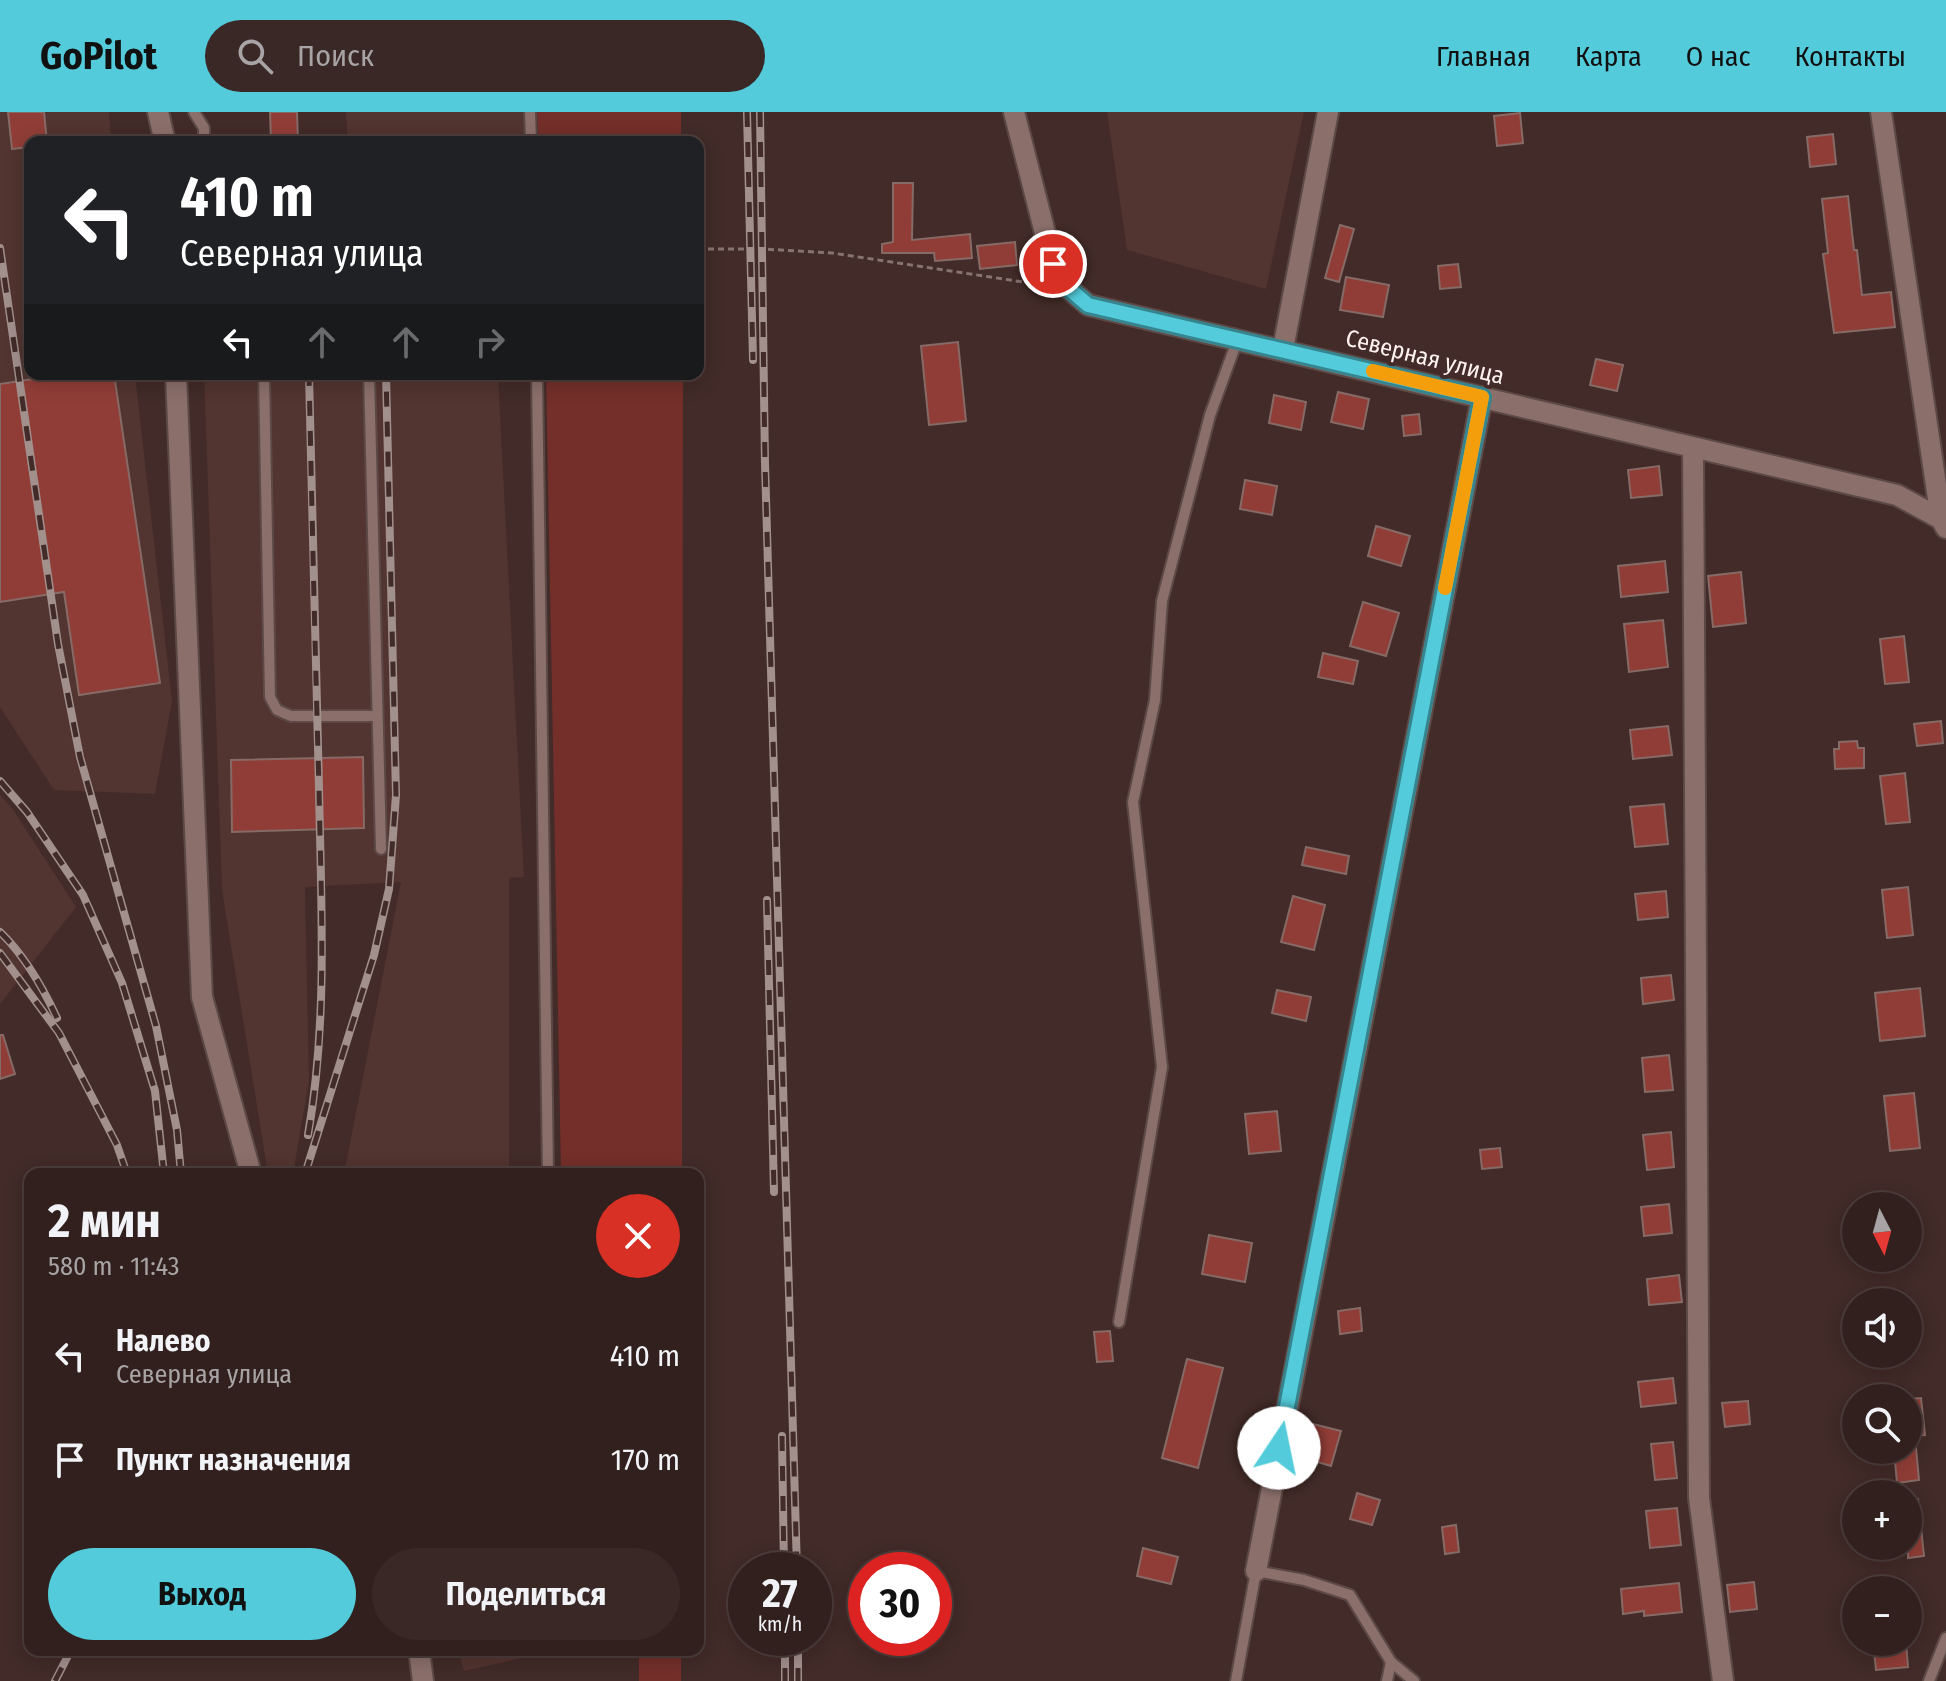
<!DOCTYPE html>
<html lang="ru">
<meta charset="utf-8">
<style>
body{margin:0;font-family:"Fira Sans Condensed",sans-serif;background:#3a2827;color:#f1f3f6;height:100vh;display:flex;flex-direction:column;font-size:30px;white-space:nowrap}
*{box-sizing:border-box;margin:0}
p{font-size:26px;color:#a8a3a4}
.icon{flex:none;width:44px;height:44px;fill:none;stroke:currentColor;stroke-width:2;stroke-linecap:round;stroke-linejoin:round}
.map{position:relative;flex:1;overflow:hidden}
.details{position:absolute;left:24px;top:1056px;width:680px;height:488px;display:flex;flex-direction:column;background:#32201e;border-radius:16px;box-shadow:0 4px 20px #0003,0 0 0 2px #4d3e3c}
.details>*{flex:none}
.banner{position:absolute;left:24px;top:24px;width:680px;height:244px;border-radius:16px;box-shadow:0 4px 20px #0003,0 0 0 2px #4d3e3c;background:#202124;color:#fff;overflow:hidden}
.needle{width:52px;rotate:174deg}
.tools{position:absolute;left:1842px;top:1080px;display:grid;gap:16px}
.tools a{display:grid;place-items:center;width:80px;height:80px;border-radius:50%;background:#32201e;box-shadow:0 4px 20px #0003,0 0 0 2px #4d3e3c;font-size:40px}
.speed{position:absolute;left:728px;top:1440px;display:flex;gap:16px;font-size:40px;font-weight:700;text-align:center}
.speed>*{display:grid;place-content:center;width:104px;height:104px;border-radius:50%;background:#32201e;box-shadow:0 4px 20px #0003,0 0 0 2px #4d3e3c;line-height:1}
.speed small{font-size:20px;font-weight:400}
.speed .limit{border:12px solid #d22;background:#fff;color:#111}
.pin{position:absolute;display:grid;place-items:center;width:68px;height:68px;color:#fff;margin:-34px;border:4px solid #fff;border-radius:50%;box-shadow:0 2px 8px #0007}
.me{position:absolute;width:88px;margin:-44px;rotate:11deg;stroke-linejoin:round;filter:drop-shadow(0 0 6px #0008)}
.turn{display:flex;align-items:center;gap:28px;height:168px;padding:0 24px;font-size:36px}
.turn .icon{width:104px;height:104px;stroke-width:2.5}
.turn b{display:block;font-size:56px;line-height:68px}
.lanes{display:flex;align-items:center;height:76px;padding:0 24px;background:#0003;justify-content:center;gap:40px;direction:ltr}
.lanes .off{opacity:.35}
.round{display:grid;place-items:center;flex:none;width:84px;height:84px;border-radius:42px;background:#3a2827}
.overview{display:flex;align-items:center;justify-content:space-between;height:136px;padding:0 24px}
h1{font-size:48px;font-weight:700;line-height:60px}
.action{display:flex;gap:16px;margin-top:auto;padding:16px 24px}
.action a{flex:1;height:92px;border-radius:48px;background:#53cbda;color:#111;font-size:32px;font-weight:700;line-height:92px;text-align:center}
.action a+a{background:#3a2827;color:#f1f3f6}
ul{padding:0;list-style:none}
li{display:flex;align-items:center;gap:24px;height:104px;padding:0 24px}
li div{flex:1}
li b{display:block;font-size:30px}
li em{font-style:normal}
header{display:flex;align-items:center;gap:48px;box-sizing:border-box;height:112px;padding:0 40px;background:#53cbda;color:#111}
header strong{font-size:38px}
nav{display:flex;gap:44px;margin-inline-start:auto;font-size:28px}
.search{width:560px;height:72px;background:#3a2827;display:flex;align-items:center;gap:20px;box-sizing:border-box;padding:0 28px;border-radius:44px;color:#a8a3a4;font-size:30px}
.map>svg:first-child{display:block}
.built{fill:#523430}
.green{fill:#742f2a}
.building{fill:#913d37;stroke:#866a66;stroke-width:2}
.lines{fill:none;stroke-linecap:round;stroke-linejoin:round}
.service-casing{stroke:#5c4946;stroke-width:14}
.minor-casing{stroke:#5c4946;stroke-width:24}
.path{stroke:#877471;stroke-width:3;stroke-dasharray:6 4;stroke-linecap:butt}
.service{stroke:#8b6f6b;stroke-width:10}
.minor{stroke:#8b6f6b;stroke-width:20}
.rail-casing{stroke:#a2908d;stroke-width:8}
.rail{stroke:#422b28;stroke-width:5;stroke-dasharray:15;stroke-linecap:butt}
.route-casing{stroke:#36848e;stroke-width:20}
.route{stroke:#53cbda;stroke-width:14}
.slow{stroke:#f59e0b;stroke-width:14}
.labels{text-anchor:middle;stroke-width:8;stroke-linejoin:round;paint-order:stroke}
.street-label{font-size:24px;fill:#fff2f0;stroke:#422b28}
</style>
<header>
<strong>GoPilot</strong>
<div class="search"><svg class="icon" aria-label="search" viewBox="0 0 24 24"><circle cx="10" cy="10" r="6"/><path d="M15 15l6 6"/></svg>Поиск</div>
<nav><a>Главная</a><a>Карта</a><a>О нас</a><a>Контакты</a></nav>
</header>
<div class="map">
<svg width="1946" height="1569" viewBox="0 0 1946 1569">
<rect width="100%" height="100%" fill="#422b28"/>
<g class="built">
<path d="M0,0H109L111,30H30V262H135L172,589L155,682L54,678L0,595Z"/>
<path d="M346,0H532L533,30H348Z"/>
<path d="M1107,0H1304L1266,177L1127,138Z"/>
<path d="M204,262H498L524,765L509,766V1062H344L401,770L305,775L309,969L293,1062H268L222,778Z"/>
<path d="M0,683L12,696L76,795L0,892Z"/>
<path d="M458,1538H532L531,1544L464,1559Z"/>
</g>
<g class="green">
<path d="M537,0H681V30H539Z"/>
<path d="M546,262H683L682,1062H561Z"/>
<rect x="639" y="1538" width="42" height="31"/>
</g>
<g class="building">
<path d="M8,0H44L47,30H30V35L12,37Z"/>
<path d="M270,0H297L298,30H271Z"/>
<path d="M1520,1L1523,31L1497,34L1494,4Z"/>
<path d="M1833,22L1836,52L1810,55L1807,25Z"/>
<path d="M893,71H913L912,128L970,122L972,146L935,149L934,141H882V132L893,130Z"/>
<path d="M1848,84L1854,138H1857L1862,183L1891,180L1895,215L1834,221L1823,142L1828,141L1822,87Z"/>
<path d="M1340,113L1354,117L1339,170L1325,166Z"/>
<path d="M1015,130L1017,153L980,157L977,134Z"/>
<path d="M1458,152L1461,175L1440,177L1438,154Z"/>
<path d="M1346,165L1389,173L1383,205L1340,198Z"/>
<path d="M958,230L966,309L929,313L921,234Z"/>
<path d="M1596,247L1623,253L1617,279L1590,273Z"/>
<path d="M32,262H114L160,571L79,583L64,480L0,490V272L33,267Z"/>
<path d="M1338,280L1369,287L1363,317L1331,310Z"/>
<path d="M1274,283L1306,290L1301,318L1269,311Z"/>
<path d="M1419,302L1421,322L1404,324L1402,304Z"/>
<path d="M1659,354L1662,383L1631,386L1628,358Z"/>
<path d="M1245,368L1277,374L1272,403L1240,397Z"/>
<path d="M1376,414L1410,424L1401,454L1368,444Z"/>
<path d="M1665,449L1668,480L1621,485L1618,454Z"/>
<path d="M1741,460L1746,511L1713,515L1708,464Z"/>
<path d="M1363,490L1399,501L1386,544L1350,534Z"/>
<path d="M1663,508L1668,555L1629,560L1624,512Z"/>
<path d="M1904,524L1909,570L1885,572L1880,527Z"/>
<path d="M1323,541L1358,549L1353,572L1318,565Z"/>
<path d="M1941,609L1943,631L1917,634L1914,612Z"/>
<path d="M1668,614L1672,643L1633,647L1630,618Z"/>
<path d="M1857,629L1858,636H1864V656L1835,657L1834,637H1839V630Z"/>
<path d="M363,645L364,716L232,720L231,648Z"/>
<path d="M1905,661L1910,710L1886,712L1880,664Z"/>
<path d="M1664,692L1668,732L1635,735L1630,695Z"/>
<path d="M1306,735L1349,744L1346,762L1302,753Z"/>
<path d="M1908,775L1913,823L1887,826L1882,778Z"/>
<path d="M1666,779L1668,805L1638,808L1635,782Z"/>
<path d="M1293,784L1325,793L1314,838L1281,830Z"/>
<path d="M1671,863L1674,888L1643,892L1641,866Z"/>
<path d="M1920,876L1925,924L1880,929L1875,881Z"/>
<path d="M1277,878L1311,885L1306,909L1272,901Z"/>
<path d="M0,923H3L15,962L0,967Z"/>
<path d="M1669,943L1673,978L1645,980L1642,946Z"/>
<path d="M1914,981L1920,1036L1890,1039L1884,984Z"/>
<path d="M1277,999L1281,1039L1249,1042L1245,1002Z"/>
<path d="M1671,1020L1674,1055L1647,1058L1643,1023Z"/>
<path d="M1500,1036L1502,1055L1482,1057L1480,1038Z"/>
<path d="M1669,1092L1672,1121L1644,1124L1641,1095Z"/>
<path d="M1209,1123L1252,1131L1245,1170L1202,1162Z"/>
<path d="M1679,1163L1682,1190L1649,1193L1647,1167Z"/>
<path d="M1360,1196L1362,1219L1340,1222L1338,1199Z"/>
<path d="M1110,1219L1113,1249L1097,1250L1094,1220Z"/>
<path d="M1187,1247L1223,1256L1198,1356L1162,1346Z"/>
<path d="M1673,1266L1676,1291L1641,1295L1638,1270Z"/>
<path d="M1921,1286L1925,1323L1908,1324V1287Z"/>
<path d="M1748,1289L1750,1312L1725,1315L1722,1291Z"/>
<path d="M1313,1312L1341,1319L1331,1354L1304,1346Z"/>
<path d="M1673,1330L1677,1366L1655,1368L1651,1332Z"/>
<path d="M1916,1336L1919,1368L1897,1371L1894,1338Z"/>
<path d="M1357,1381L1380,1388L1372,1413L1350,1407Z"/>
<path d="M1908,1387H1918L1924,1444L1908,1446Z"/>
<path d="M1677,1396L1681,1433L1650,1436L1646,1399Z"/>
<path d="M1456,1413L1459,1440L1445,1442L1442,1415Z"/>
<path d="M1143,1436L1178,1445L1171,1472L1137,1464Z"/>
<path d="M1754,1470L1757,1497L1730,1500L1727,1473Z"/>
<path d="M1679,1471L1682,1500L1644,1504V1499L1623,1502L1621,1477Z"/>
<path d="M1873,1530H1906L1908,1555L1876,1558Z"/>
</g>
<g class="lines">
<g class="service-casing">
<g id="service">
<path d="M194,0L204,16V30"/>
<path d="M530,0L531,30"/>
<path d="M264,262L270,585L277,598L291,604H376"/>
<path d="M369,262L381,737"/>
<path d="M537,262L548,1062"/>
<path d="M1119,1210L1162,955L1133,690L1155,588L1162,489L1210,303L1237,229"/>
<path d="M1236,1569L1256,1459L1304,1468L1350,1483L1391,1550L1414,1569"/>
<path d="M1387,1569L1391,1550"/>
<path d="M1929,1569L1946,1526"/>
</g>
</g>
<g class="minor-casing">
<g id="minor">
<path d="M158,0L165,30"/>
<path d="M1014,0L1053,152L1067,175L1088,193L1897,383L1941,407L1946,416"/>
<path d="M1881,0L1941,407"/>
<path d="M1283,237L1328,0"/>
<path d="M176,262L202,885L251,1062"/>
<path d="M1693,336L1699,1386L1723,1569"/>
<path d="M1256,1459L1482,285"/>
<path d="M419,1538L423,1569"/>
</g>
</g>
<path class="path" d="M698,137H763L832,141L1043,173"/>
<use href="#service" class="service"/>
<use href="#minor" class="minor"/>
<g class="rail-casing">
<g id="rail">
<path d="M747,0L753,248"/>
<path d="M760,0L765,351L797,1458"/>
<path d="M0,136L58,532L80,645L156,914L177,1018L181,1062"/>
<path d="M0,669L27,700L83,783L122,871L155,979L164,1062"/>
<path d="M767,788L774,1080"/>
<path d="M0,820C24,843 43,876 57,906"/>
<path d="M0,841L59,921L117,1033L127,1062"/>
<path d="M308,1023C328,909 321,791 319,676C315,538 312,400 309,262"/>
<path d="M305,1062L374,843L389,777L396,683L386,262"/>
<path d="M782,1324L784,1458"/>
<path d="M785,1526V1569"/>
<path d="M798,1526V1569"/>
<path d="M55,1569L71,1538"/>
</g>
</g>
<use href="#rail" class="rail"/>
</g>
<g class="lines">
<g class="route-casing">
<path id="route" d="M1053,152L1067,175L1088,193L1482,285L1279,1336"/>
</g>
<use href="#route" class="route"/>
<path class="slow" d="M1373,259L1482,285L1445,476"/>
</g>
<g class="labels">
<g class="street-label">
<text transform="translate(1425 245) rotate(14)" y="8">Северная улица</text>
</g>
</g>
</svg>
<div class="tools">
<a><svg class="needle" viewBox="-14 -14 28 28"><path d="M0-13l5 13h-10z" fill="#e53935"/><path d="M0 13l5-13h-10z" fill="#a8a3a4"/></svg></a>
<a><svg class="icon" aria-label="sound" viewBox="0 0 24 24"><path d="M4 9h4l5-4v14l-5-4H4zM17 9q2 3 0 6"/></svg></a>
<a><svg class="icon" aria-label="search" viewBox="0 0 24 24"><circle cx="10" cy="10" r="6"/><path d="M15 15l6 6"/></svg></a>
<a>+</a>
<a>−</a>
</div>
<div class="speed"><div>27<small>km/h</small></div><div class="limit">30</div></div>
<div class="pin" style="left:1053px;top:152px;background:#d93025"><svg class="icon" aria-label="arrive" viewBox="0 0 24 24"><path d="M6 21V4h12l-3 4 3 4H6"/></svg></div>
<svg class="me" style="left:1279px;top:1336px" viewBox="-20 -20 40 40"><circle r="19" fill="#fff"/><path d="M0-13L10 11 0 6-10 11z" fill="#53cbda"/></svg>
<div class="banner">
<div class="turn"><svg class="icon" aria-label="left" viewBox="0 0 24 24"><path d="M17 20v-9H6M10 6l-5 5 5 5"/></svg><div><b>410 m</b>Северная улица</div></div>
<div class="lanes"><svg class="icon" aria-label="left" viewBox="0 0 24 24"><path d="M17 20v-9H6M10 6l-5 5 5 5"/></svg><svg class="icon off" aria-label="ahead" viewBox="0 0 24 24"><path d="M12 20V5M6 11l6-6 6 6"/></svg><svg class="icon off" aria-label="ahead" viewBox="0 0 24 24"><path d="M12 20V5M6 11l6-6 6 6"/></svg><svg class="icon off" aria-label="right" viewBox="0 0 24 24"><path d="M7 20v-9h11M14 6l5 5-5 5"/></svg></div>
</div>
<section class="details">
<div class="overview"><div><h1>2 мин</h1><p>580 m · 11:43</p></div><a class="round" style="background:#d93025;color:#fff"><svg class="icon" aria-label="close" viewBox="0 0 24 24"><path d="M6 6l12 12M18 6L6 18"/></svg></a></div>
<ul>
<li><svg class="icon" aria-label="left" viewBox="0 0 24 24"><path d="M17 20v-9H6M10 6l-5 5 5 5"/></svg><div><b>Налево</b><p>Северная улица</p></div><em>410 m</em></li>
<li><svg class="icon" aria-label="arrive" viewBox="0 0 24 24"><path d="M6 21V4h12l-3 4 3 4H6"/></svg><div><b>Пункт назначения</b></div><em>170 m</em></li>
</ul>
<div class="action"><a>Выход</a><a>Поделиться</a></div>
</section>
</div>
